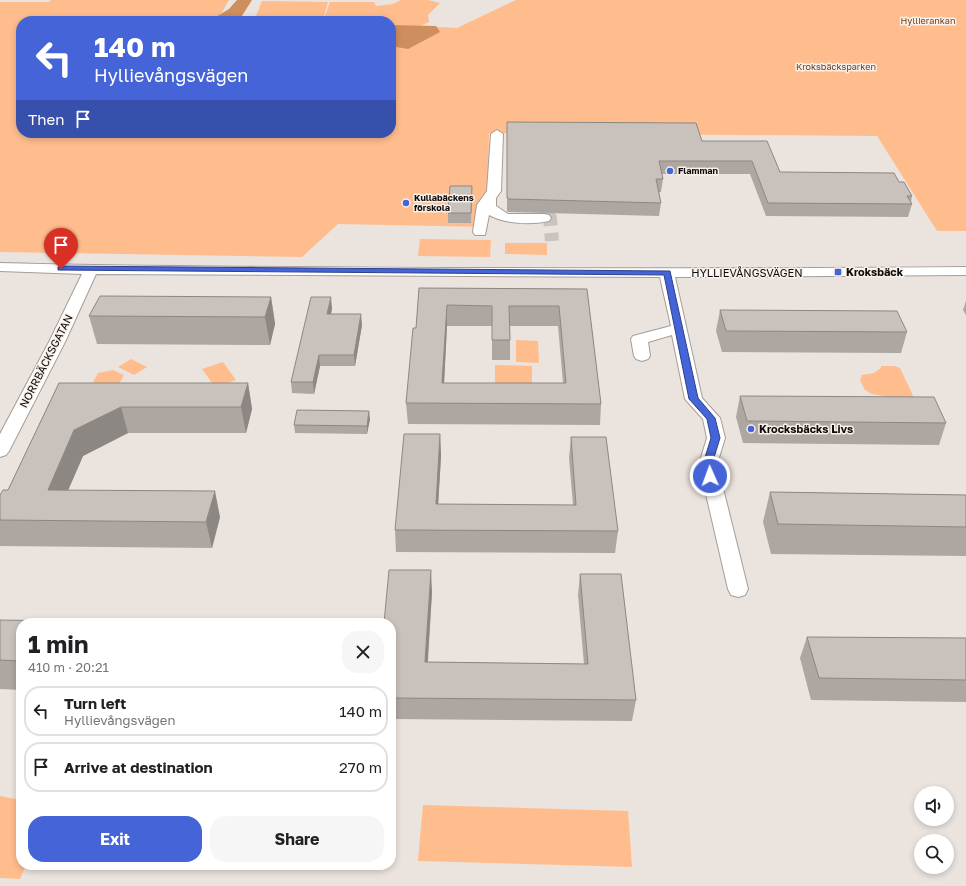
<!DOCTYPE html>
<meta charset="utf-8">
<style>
body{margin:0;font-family:"Golos Text",sans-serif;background:#f6f6f6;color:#202124;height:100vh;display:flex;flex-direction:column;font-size:15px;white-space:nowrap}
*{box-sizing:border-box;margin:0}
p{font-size:13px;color:#757577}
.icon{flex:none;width:22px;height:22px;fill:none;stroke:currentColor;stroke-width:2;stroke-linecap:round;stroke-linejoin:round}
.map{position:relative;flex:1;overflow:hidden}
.sheet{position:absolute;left:16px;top:618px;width:380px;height:252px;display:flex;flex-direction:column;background:#fff;border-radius:16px;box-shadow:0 2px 6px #0003}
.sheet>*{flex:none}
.banner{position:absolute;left:16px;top:16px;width:380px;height:122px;border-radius:16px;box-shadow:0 2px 6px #0003;background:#4464d7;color:#fff;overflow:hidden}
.fabs{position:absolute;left:914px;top:786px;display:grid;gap:8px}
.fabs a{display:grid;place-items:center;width:40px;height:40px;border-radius:50%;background:#fff;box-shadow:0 2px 6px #0003;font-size:20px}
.pin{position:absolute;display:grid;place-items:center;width:34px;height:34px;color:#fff;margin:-41px -17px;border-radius:50% 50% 50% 0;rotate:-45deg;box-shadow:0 0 4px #0007}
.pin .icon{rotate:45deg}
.me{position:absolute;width:44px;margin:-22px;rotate:358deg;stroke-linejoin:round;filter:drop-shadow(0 0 3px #0008)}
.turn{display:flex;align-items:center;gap:14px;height:84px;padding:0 12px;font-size:18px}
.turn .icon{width:52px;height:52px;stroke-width:2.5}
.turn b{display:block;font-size:28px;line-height:34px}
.then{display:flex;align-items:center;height:38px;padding:0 12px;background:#0003;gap:8px;font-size:15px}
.round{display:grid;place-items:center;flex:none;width:42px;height:42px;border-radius:16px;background:#f6f6f6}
.overview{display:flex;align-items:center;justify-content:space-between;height:68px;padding:0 12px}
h1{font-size:24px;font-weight:700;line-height:30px}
.primary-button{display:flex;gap:8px;margin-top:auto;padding:8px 12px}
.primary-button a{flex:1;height:46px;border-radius:16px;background:#4464d7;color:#fff;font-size:16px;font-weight:700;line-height:46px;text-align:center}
.primary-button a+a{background:#f6f6f6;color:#202124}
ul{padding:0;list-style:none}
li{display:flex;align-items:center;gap:12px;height:50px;margin:0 8px 6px;padding:0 4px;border:2px solid #e0e0e0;border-radius:16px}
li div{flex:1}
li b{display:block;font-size:15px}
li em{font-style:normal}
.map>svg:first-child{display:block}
.green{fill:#ffbd8d}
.forest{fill:#cf8e5e}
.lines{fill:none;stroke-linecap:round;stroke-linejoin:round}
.minor-tunnel{stroke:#cac3be;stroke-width:14;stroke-dasharray:14 7;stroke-linecap:butt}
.minor-casing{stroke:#a59d98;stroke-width:2}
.minor{fill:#fff;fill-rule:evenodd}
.wall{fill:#ada6a1;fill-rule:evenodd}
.shaded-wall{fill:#8d8783}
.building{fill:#c9c1bb;stroke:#8d8783;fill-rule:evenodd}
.route{fill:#4464d7;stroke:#2c418c}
.poi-dot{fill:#4464d7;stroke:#f9f0eb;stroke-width:1.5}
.labels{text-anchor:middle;stroke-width:3;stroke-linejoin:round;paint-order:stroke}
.far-park-label{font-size:9px;fill:#6c401c;stroke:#f9f0eb}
.far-poi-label{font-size:9px;font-weight:bold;fill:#0f0d0b;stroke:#f9f0eb;text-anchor:start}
.poi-label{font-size:11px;font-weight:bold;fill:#0f0d0b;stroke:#f9f0eb;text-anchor:start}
.street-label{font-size:11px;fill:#0f0d0b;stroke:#f9f0eb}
</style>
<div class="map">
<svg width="966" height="886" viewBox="0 0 966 886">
<rect width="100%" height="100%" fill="#ebe3dd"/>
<g class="green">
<path d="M51,0H229L218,19L262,21H21V133H391V21H335L337,16H325L330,2H374L376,6L393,4L401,0H428L440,3L428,15L429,22L420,26L457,28L516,0H966V231H937L877,136L489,133L487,227L338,224L302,257L0,252V2H49Z"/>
<path d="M262,1L328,2L324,16H256Z"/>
<path d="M420,239L491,240L490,257L418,256Z"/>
<path d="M505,243H547V255L505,254Z"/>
<path d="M516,340L538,341L539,363L516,362Z"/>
<path d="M131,359L147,367L134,375L118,367Z"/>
<path d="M223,362L236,380L215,387L202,369Z"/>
<path d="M495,365L532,366V387L495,386Z"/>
<path d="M881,366H894L900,368L916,402L872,394L865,390L860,380L862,375L874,373L881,368Z"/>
<path d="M113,370L124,375L119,384L104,389L93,382L98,373Z"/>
<path d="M0,796L21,800V865H26L20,879L0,878Z"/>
<path d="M423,805L628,811L632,867L418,861Z"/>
</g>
<g class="forest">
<path d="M237,0H252L240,19H270L269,21H209L229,9Z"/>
<path d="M391,25L436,26L440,32L408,49L391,46Z"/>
</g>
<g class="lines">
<path class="minor-tunnel" d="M544,218H550L552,241"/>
<g class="minor-casing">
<g id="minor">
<path d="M497,130L503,134L501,191L496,198V206L508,214H544L549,215L551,218L549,221C530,225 506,224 489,215L485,235H475L473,232L477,205L487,191L491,134Z"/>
<path d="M0,263C149,267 298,267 447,268C620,268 793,269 966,267V275L675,277L702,398L720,418L725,438L717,464L748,589L745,595L738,597L731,595L728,589L699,464L707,438L703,419L685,399L672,335L648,342L650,356L648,359L642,361L636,359L634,356L631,339L633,336L671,326L660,277L96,274L65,342L9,451L6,455L0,457V434L49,342L82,274L0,271Z"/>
</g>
</g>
<use href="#minor" class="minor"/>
</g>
<g class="wall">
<path d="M507,122L702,141L780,172L912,196L911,202L912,204L908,217L766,216L750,174H662L663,179L661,192H659L661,203L659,216L508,212L507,211Z"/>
<path d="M472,186L471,223H448V213Z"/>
<path d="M419,288L587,289L601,404L600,425L408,424L406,403L416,328ZM447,326H492V360H510V326H558L563,383H444Z"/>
<path d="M271,297L275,324L270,345L97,344L89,316Z"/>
<path d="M966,301V315L963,310Z"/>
<path d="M332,308L331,314L362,325L355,366H320L314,394L292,393L291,382Z"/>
<path d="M720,310L907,332L901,353L722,352L716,331Z"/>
<path d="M59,383H248L252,409L246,433H128L83,456L68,490L220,517L212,548L0,546V495L8,490Z"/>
<path d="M740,396L946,423L939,445L743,443L736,417Z"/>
<path d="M370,419L367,434L295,433L294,425Z"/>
<path d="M440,434L441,456L438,504L573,505L569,458L571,437L618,531L615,553L396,552L395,530Z"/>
<path d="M770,492L966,495V556L771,554L763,522Z"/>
<path d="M580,574L636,700L632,721L391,719V623L432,592L428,662L584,664L578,595Z"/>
<path d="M0,620L21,623V690L0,689Z"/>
<path d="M807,637L966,638V702L811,700L800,658Z"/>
</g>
<g class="shaded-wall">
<path d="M271,297L275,324L270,345L265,317Z"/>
<path d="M331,297L332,308L329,325L327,314Z"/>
<path d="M447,305V326L443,403L442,383Z"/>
<path d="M361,314L362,325L355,366L354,355Z"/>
<path d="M319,355L320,366L314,394L313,382Z"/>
<path d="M248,383L252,409L246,433L241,407Z"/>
<path d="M121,407L128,433L83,456L57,516L48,490L74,430Z"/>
<path d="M369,411L370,419L367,434V426Z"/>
<path d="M440,434L441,456L437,525L436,504Z"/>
<path d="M215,491L220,517L212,548L206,522Z"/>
<path d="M431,570L432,592L426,684L425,662Z"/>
</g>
<g class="building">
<path d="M507,122L696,123L702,141H767L780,172L894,173L899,182H904L912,196H907L912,204L768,203L752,161H659L663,179H656L661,203L509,199L507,198Z"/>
<path d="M450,186H472L471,213H448Z"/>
<path d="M419,288L587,289L601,404L406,403L413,328H416ZM447,305L492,306V340H510L509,306H559L566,383H442Z"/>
<path d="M100,296L271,297L265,317L89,316Z"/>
<path d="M311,297H331L327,314H361L354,355H319L313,382H291Z"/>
<path d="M720,310L897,311L907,332L726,331Z"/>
<path d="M59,383H248L241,407H121L74,430L48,490L215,491L206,522L0,520V495L3,490H8Z"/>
<path d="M740,396L934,397L946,423L747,421Z"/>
<path d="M297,410L369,411L367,426L294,425Z"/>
<path d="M404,434H440L436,504L576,505L571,437H606L618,531L395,530Z"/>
<path d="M770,492L966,495V527L778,524Z"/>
<path d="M389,570H431L425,662L588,664L580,574H621L636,700L391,698V623H384Z"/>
<path d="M0,620L176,623H21V661L0,660Z"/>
<path d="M807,637L966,638V680L819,678Z"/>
</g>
<path class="route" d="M61,266L670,271L698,398L715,418L720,438L712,464L715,476L710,479L706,476L703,464L711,438L707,419L689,399L664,275L58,270V267Z"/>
<g class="poi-dot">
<circle cx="670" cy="171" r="4"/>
<circle cx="406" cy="203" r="4"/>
<rect x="834" y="268" width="8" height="8" rx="2"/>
<circle cx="751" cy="429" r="4"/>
</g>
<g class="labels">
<g class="far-park-label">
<text x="928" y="24">Hyllierankan</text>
<text x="836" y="70">Kroksbäcksparken</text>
</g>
<g class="far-poi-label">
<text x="678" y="174">Flamman</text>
<text x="414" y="201">Kullabäckens<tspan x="414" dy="10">förskola</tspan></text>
</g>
<g class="poi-label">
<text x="846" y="276">Kroksbäck</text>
<text x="759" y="433">Krocksbäcks Livs</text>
</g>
<g class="street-label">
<text x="747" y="277">HYLLIEVÅNGSVÄGEN</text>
<text transform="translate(46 361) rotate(-63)" y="4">NORRBÄCKSGATAN</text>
</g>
</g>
</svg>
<div class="fabs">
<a><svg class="icon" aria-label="sound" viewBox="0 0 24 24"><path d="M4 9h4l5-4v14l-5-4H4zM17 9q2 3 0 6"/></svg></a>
<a><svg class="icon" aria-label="search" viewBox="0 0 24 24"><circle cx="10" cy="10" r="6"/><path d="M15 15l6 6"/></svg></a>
</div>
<div class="pin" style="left:61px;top:269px;background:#d93025"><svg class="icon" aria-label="arrive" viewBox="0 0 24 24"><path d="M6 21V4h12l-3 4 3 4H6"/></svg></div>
<svg class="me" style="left:710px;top:476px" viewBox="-20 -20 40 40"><circle r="17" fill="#4464d7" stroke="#fff" stroke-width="3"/><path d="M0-11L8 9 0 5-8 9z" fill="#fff"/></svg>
<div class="banner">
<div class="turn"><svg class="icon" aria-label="left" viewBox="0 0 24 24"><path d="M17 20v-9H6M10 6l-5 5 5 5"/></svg><div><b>140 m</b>Hyllievångsvägen</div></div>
<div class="then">Then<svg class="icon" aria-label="arrive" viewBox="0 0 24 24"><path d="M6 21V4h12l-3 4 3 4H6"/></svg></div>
</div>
<section class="sheet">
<div class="overview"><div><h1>1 min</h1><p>410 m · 20:21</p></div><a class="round"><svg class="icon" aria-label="close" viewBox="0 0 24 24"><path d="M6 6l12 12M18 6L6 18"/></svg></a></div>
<ul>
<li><svg class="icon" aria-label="left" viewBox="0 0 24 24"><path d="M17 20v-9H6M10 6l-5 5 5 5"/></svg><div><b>Turn left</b><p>Hyllievångsvägen</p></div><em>140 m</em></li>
<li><svg class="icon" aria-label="arrive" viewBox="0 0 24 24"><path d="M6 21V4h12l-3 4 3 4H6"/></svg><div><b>Arrive at destination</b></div><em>270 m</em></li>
</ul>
<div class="primary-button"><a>Exit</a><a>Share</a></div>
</section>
</div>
